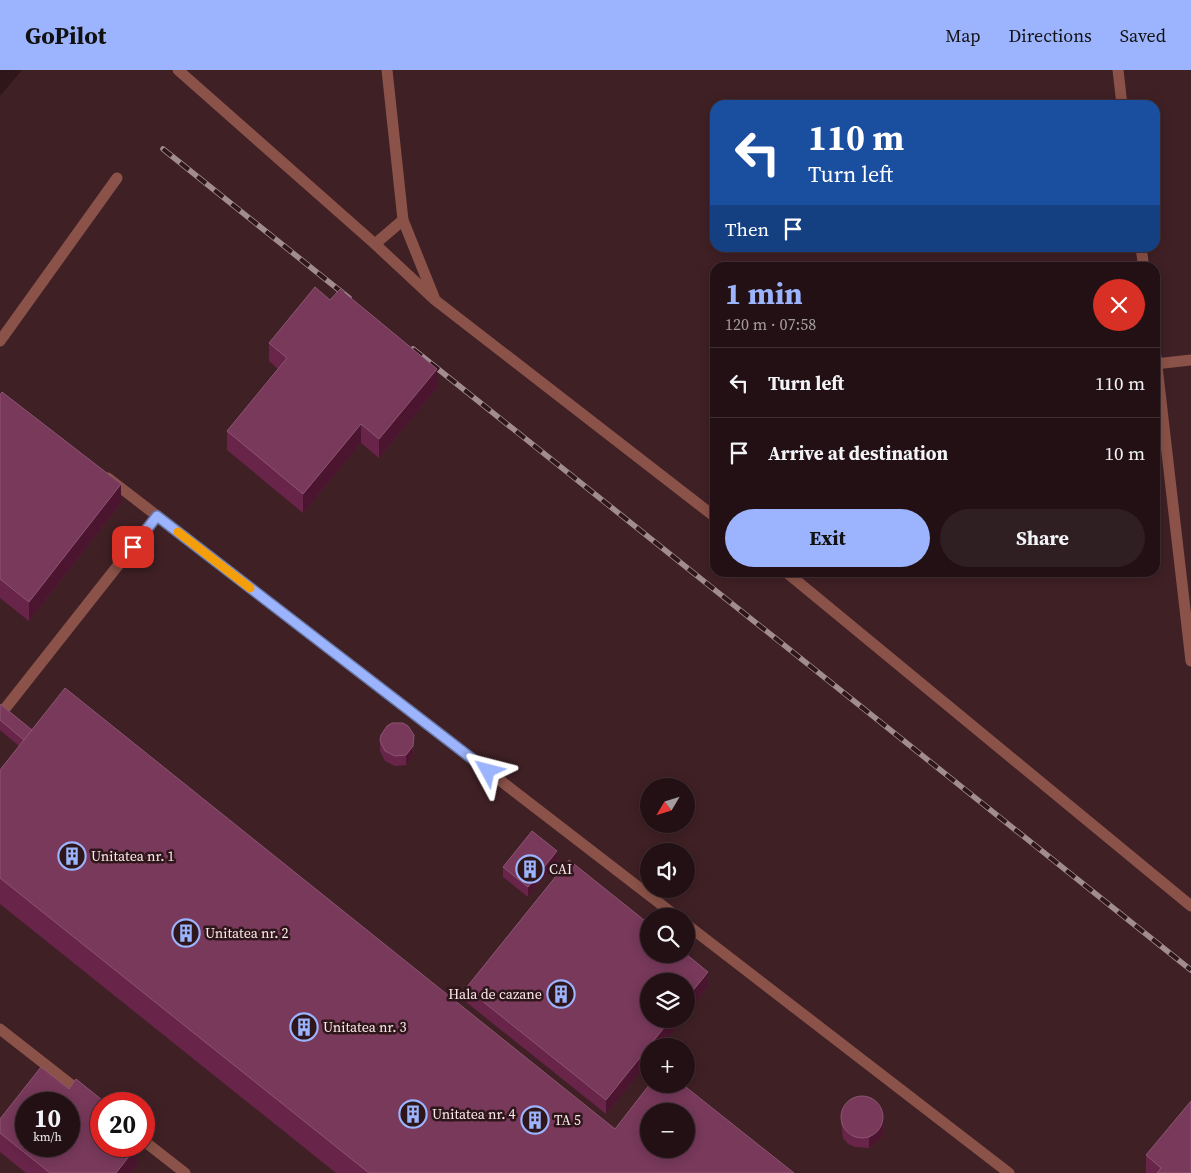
<!DOCTYPE html>
<meta charset="utf-8">
<style>
body{margin:0;font-family:"Source Serif 4",serif;background:#2f1e22;color:#f1f3f6;height:100vh;display:flex;flex-direction:column;font-size:19px;white-space:nowrap}
*{box-sizing:border-box;margin:0}
p{font-size:16px;color:#a39da0}
.icon{flex:none;width:28px;height:28px;fill:none;stroke:currentColor;stroke-width:2;stroke-linecap:round;stroke-linejoin:round}
.map{position:relative;flex:1;overflow:hidden}
.drawer{position:absolute;left:710px;top:192px;width:450px;height:315px;display:flex;flex-direction:column;background:#231014;border-radius:15px;box-shadow:0 2px 12px #0003,0 0 0 1px #403034}
.drawer>*{flex:none}
.hud{position:absolute;left:710px;top:30px;width:450px;height:152px;border-radius:15px;box-shadow:0 2px 12px #0003,0 0 0 1px #403034;background:#1a4fa0;color:#fff;overflow:hidden}
.needle{width:32px;rotate:232deg}
.controls{position:absolute;left:640px;top:708px;display:grid;gap:10px}
.controls a{display:grid;place-items:center;width:55px;height:55px;border-radius:50%;background:#231014;box-shadow:0 2px 12px #0003,0 0 0 1px #403034;font-size:25px}
.speed{position:absolute;left:15px;top:1022px;display:flex;gap:10px;font-size:25px;font-weight:700;text-align:center}
.speed>*{display:grid;place-content:center;width:65px;height:65px;border-radius:50%;background:#231014;box-shadow:0 2px 12px #0003,0 0 0 1px #403034;line-height:1}
.speed small{font-size:12px;font-weight:400}
.speed .limit{border:8px solid #d22;background:#fff;color:#111}
.pin{position:absolute;display:grid;place-items:center;width:42px;height:42px;color:#fff;margin:-21px;border-radius:10px;box-shadow:0 2px 8px #0006}
.me{position:absolute;width:55px;margin:-28px;rotate:308deg;stroke-linejoin:round;filter:drop-shadow(0 0 4px #0008)}
.turn{display:flex;align-items:center;gap:18px;height:105px;padding:0 15px;font-size:22px}
.turn .icon{width:65px;height:65px;stroke-width:2.5}
.turn b{display:block;font-size:35px;line-height:42px}
.then{display:flex;align-items:center;height:48px;padding:0 15px;background:#0003;gap:10px;font-size:19px}
.round{display:grid;place-items:center;flex:none;width:52px;height:52px;border-radius:26px;background:#2f1e22}
.overview{display:flex;align-items:center;justify-content:space-between;height:85px;padding:0 15px}
h1{font-size:30px;font-weight:700;line-height:38px;color:#9cb4fd}
.button{display:flex;gap:10px;margin-top:auto;padding:10px 15px}
.button a{flex:1;height:58px;border-radius:30px;background:#9cb4fd;color:#111;font-size:20px;font-weight:700;line-height:58px;text-align:center}
.button a+a{background:#2f1e22;color:#f1f3f6}
ul{padding:0;list-style:none}
li{display:flex;align-items:center;gap:15px;height:70px;padding:0 15px;border-top:1px solid #403034}
li div{flex:1}
li b{display:block;font-size:19px}
li em{font-style:normal}
header{display:flex;align-items:center;gap:30px;box-sizing:border-box;height:70px;padding:0 25px;background:#9cb4fd;color:#111}
header strong{font-size:24px}
nav{display:flex;gap:28px;margin-inline-start:auto;font-size:18px}
.map>svg:first-child{display:block}
.built{fill:#3f2025;fill-rule:evenodd}
.lines{fill:none;stroke-linecap:round;stroke-linejoin:round}
.service{stroke:#8a5248;stroke-width:11}
.rail-casing{stroke:#a18c8f;stroke-width:5.5}
.rail{stroke:#2f161a;stroke-width:4;stroke-dasharray:11;stroke-linecap:butt}
.wall{fill:#682449}
.shaded-wall{fill:#4b152f}
.building{fill:#78395b;stroke:#8d5572;fill-rule:evenodd}
.route-casing{stroke:#6575a4;stroke-width:12}
.route{stroke:#9cb4fd;stroke-width:9}
.slow{stroke:#f59e0b;stroke-width:9}
.labels{text-anchor:middle;stroke-width:5;stroke-linejoin:round;paint-order:stroke}
.poi-label{font-size:14px;fill:#fceaec;stroke:#2f161a;text-anchor:start}
</style>
<header>
<strong>GoPilot</strong>
<nav><a>Map</a><a>Directions</a><a>Saved</a></nav>
</header>
<div class="map">
<svg width="1191" height="1103" viewBox="0 0 1191 1103">
<rect width="100%" height="100%" fill="#2f161a"/>
<path class="built" d="M22,0H1191V1103H0V26ZM715,35H1155V178H715ZM715,198H1155V502H715ZM649,716H686V754H649ZM649,781H686V819H649ZM649,846H686V884H649ZM649,911H686V949H649ZM649,976H686V1014H649ZM26,1034H69V1076H26ZM101,1034H144V1076H101ZM649,1041H686V1079H649Z"/>
<g class="lines">
<g class="service">
<path d="M178,0L375,174L435,230L715,447"/>
<path d="M387,0L403,150L434,227"/>
<path d="M1118,0L1122,35"/>
<path d="M375,174L403,150"/>
<path d="M1141,178L1144,198"/>
<path d="M0,271L117,108"/>
<path d="M1155,279L1191,591"/>
<path d="M1155,294L1191,290"/>
<path d="M108,408L676,846"/>
<path d="M786,502L1191,836"/>
<path d="M0,645L157,446"/>
<path d="M686,854L1009,1103"/>
<path d="M0,959L101,1038"/>
<path d="M144,1071L185,1103"/>
</g>
<g class="rail-casing">
<g id="rail">
<path d="M163,79L349,228"/>
<path d="M413,279L1191,900"/>
</g>
</g>
<use href="#rail" class="rail"/>
</g>
<g class="wall">
<path d="M269,273L437,318L379,388L361,373L303,443L227,380V361L278,299L269,291Z"/>
<path d="M0,325L121,433L29,551L0,528Z"/>
<path d="M0,634L32,660L615,1059L794,1103H336L0,834V700L19,676L0,660Z"/>
<path d="M380,671L414,675L413,686L406,695L395,696L385,691L380,681Z"/>
<path d="M557,791L528,827L503,807V797Z"/>
<path d="M708,916L606,1044L466,932V918Z"/>
<path d="M841,1043L884,1056L883,1063L880,1069L869,1078L855,1077L848,1074L843,1068L841,1053Z"/>
<path d="M0,1049L101,1076L137,1095L131,1103H26L0,1082Z"/>
<path d="M1146,1085L1191,1103H1146Z"/>
</g>
<g class="shaded-wall">
<path d="M437,299V318L379,388V369Z"/>
<path d="M361,354V373L303,443V424Z"/>
<path d="M121,414V433L29,551V532Z"/>
<path d="M414,665L413,686L406,695V685Z"/>
<path d="M557,781V791L528,827V817Z"/>
<path d="M708,902V916L686,944V929Z"/>
<path d="M671,949H683L661,976H649Z"/>
<path d="M649,976V991L606,1044V1030Z"/>
<path d="M884,1046L883,1063L880,1069L869,1078V1068Z"/>
<path d="M137,1076V1095L131,1103H116Z"/>
</g>
<g class="building">
<path d="M315,217L330,230L340,219L437,299L379,369L361,354L303,424L227,361L287,288L269,273Z"/>
<path d="M2,322L121,414L29,532L0,509V325Z"/>
<path d="M65,618L615,1059L650,1014H682L794,1103H369L0,808V700ZM649,1041H686V1079H649Z"/>
<path d="M0,634L32,660L24,670L0,650Z"/>
<path d="M392,653H403L408,656L414,665L413,676L406,685L395,686L385,681L380,671L381,665L387,656Z"/>
<path d="M532,761L557,781L528,817L503,797Z"/>
<path d="M569,790L649,854V884H686L708,902L686,929V911H649V949H671L606,1030L466,918Z"/>
<path d="M41,997L69,1019L76,1009L107,1034H101V1042L99,1045L101,1047V1076H137L116,1103H50L0,1063V1049ZM26,1034H69V1076H26Z"/>
<circle cx="862" cy="1047" r="21"/>
<path d="M1191,1031V1103H1157L1161,1098L1146,1085Z"/>
</g>
<g class="lines">
<g class="route-casing">
<path id="route" d="M133,477L157,446L488,701"/>
</g>
<use href="#route" class="route"/>
<path class="slow" d="M178,462L250,518"/>
</g>
<defs>
<g id="building-ring" transform="scale(1.4375)"><circle r="9.5" fill="#2f161a" stroke="#9cb4fd" stroke-width="1.5"/><path d="M-4-6H4V6H1V3H-1V6H-4ZM-2.5-4.3h1.7v1.8h-1.7ZM.8-4.3h1.7v1.8H.8ZM-2.5-1h1.7V.8h-1.7ZM.8-1h1.7V.8H.8Z" fill="#9cb4fd"/></g>
</defs>
<g fill-rule="evenodd">
<use href="#building-ring" x="72" y="786"/>
<use href="#building-ring" x="530" y="799"/>
<use href="#building-ring" x="186" y="863"/>
<use href="#building-ring" x="561" y="924"/>
<use href="#building-ring" x="304" y="957"/>
<use href="#building-ring" x="413" y="1044"/>
<use href="#building-ring" x="535" y="1050"/>
</g>
<g class="labels">
<g class="poi-label">
<text x="91" y="791">Unitatea nr. 1</text>
<text x="549" y="804">CAI</text>
<text x="205" y="868">Unitatea nr. 2</text>
<text x="542" y="929" text-anchor="end">Hala de cazane</text>
<text x="323" y="962">Unitatea nr. 3</text>
<text x="432" y="1049">Unitatea nr. 4</text>
<text x="554" y="1055">TA 5</text>
</g>
</g>
</svg>
<div class="controls">
<a><svg class="needle" viewBox="-14 -14 28 28"><path d="M0-13l5 13h-10z" fill="#e53935"/><path d="M0 13l5-13h-10z" fill="#a39da0"/></svg></a>
<a><svg class="icon" aria-label="sound" viewBox="0 0 24 24"><path d="M4 9h4l5-4v14l-5-4H4zM17 9q2 3 0 6"/></svg></a>
<a><svg class="icon" aria-label="search" viewBox="0 0 24 24"><circle cx="10" cy="10" r="6"/><path d="M15 15l6 6"/></svg></a>
<a><svg class="icon" aria-label="layers" viewBox="0 0 24 24"><path d="M12 4l9 5-9 5-9-5zM3 14l9 5 9-5"/></svg></a>
<a>+</a>
<a>−</a>
</div>
<div class="speed"><div>10<small>km/h</small></div><div class="limit">20</div></div>
<div class="pin" style="left:133px;top:477px;background:#d93025"><svg class="icon" aria-label="arrive" viewBox="0 0 24 24"><path d="M6 21V4h12l-3 4 3 4H6"/></svg></div>
<svg class="me" style="left:488px;top:701px" viewBox="-20 -20 40 40"><path d="M0-17L14 15 0 8-14 15z" fill="#9cb4fd" stroke="#fff" stroke-width="4"/></svg>
<div class="hud">
<div class="turn"><svg class="icon" aria-label="left" viewBox="0 0 24 24"><path d="M17 20v-9H6M10 6l-5 5 5 5"/></svg><div><b>110 m</b>Turn left</div></div>
<div class="then">Then<svg class="icon" aria-label="arrive" viewBox="0 0 24 24"><path d="M6 21V4h12l-3 4 3 4H6"/></svg></div>
</div>
<section class="drawer">
<div class="overview"><div><h1>1 min</h1><p>120 m · 07:58</p></div><a class="round" style="background:#d93025;color:#fff"><svg class="icon" aria-label="close" viewBox="0 0 24 24"><path d="M6 6l12 12M18 6L6 18"/></svg></a></div>
<ul>
<li><svg class="icon" aria-label="left" viewBox="0 0 24 24"><path d="M17 20v-9H6M10 6l-5 5 5 5"/></svg><div><b>Turn left</b></div><em>110 m</em></li>
<li><svg class="icon" aria-label="arrive" viewBox="0 0 24 24"><path d="M6 21V4h12l-3 4 3 4H6"/></svg><div><b>Arrive at destination</b></div><em>10 m</em></li>
</ul>
<div class="button"><a>Exit</a><a>Share</a></div>
</section>
</div>
